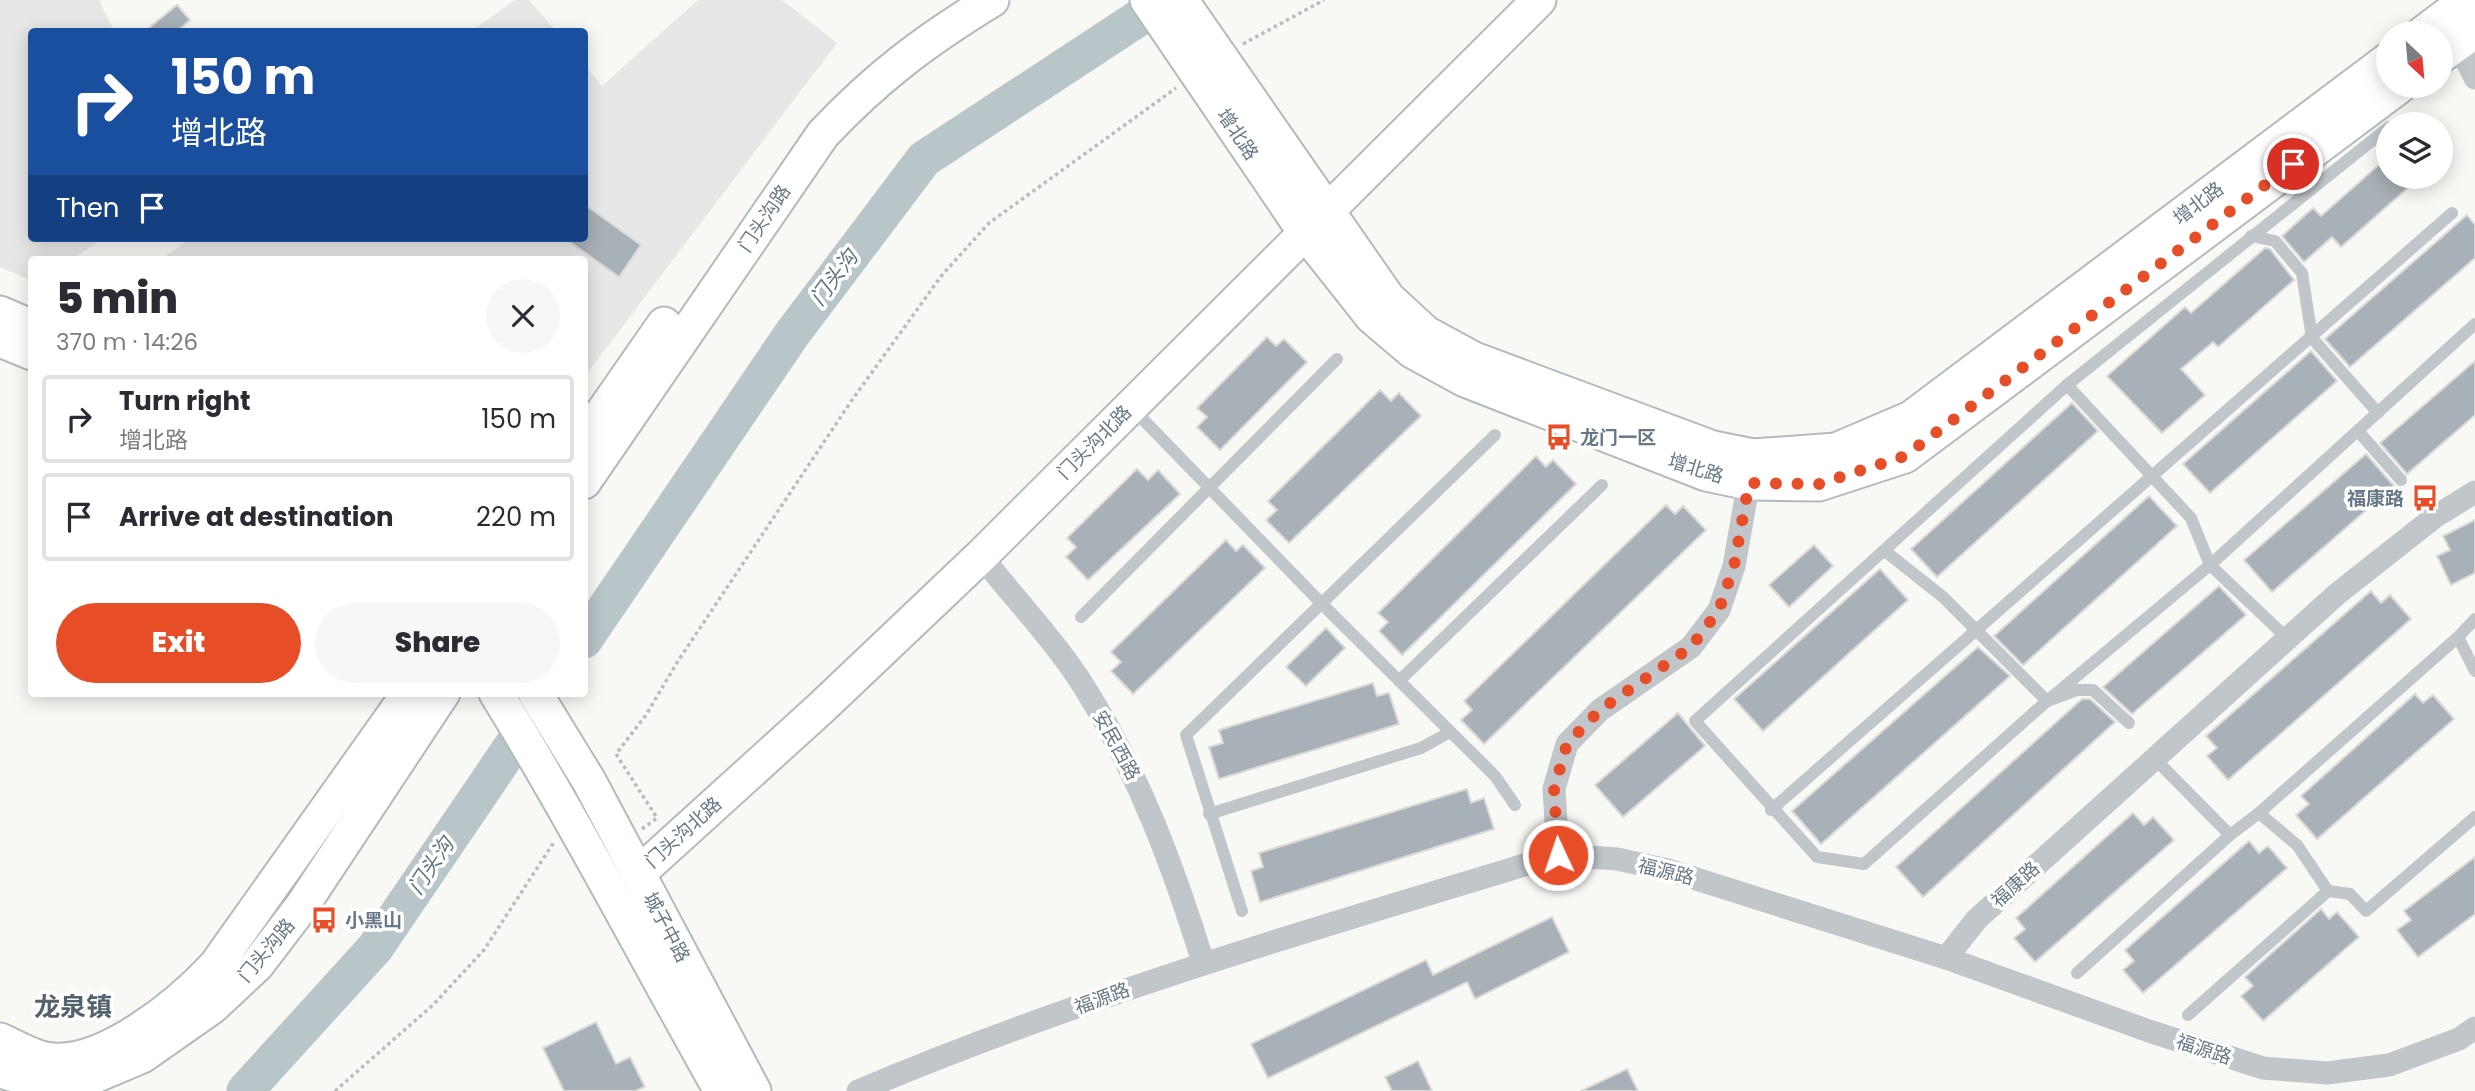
<!DOCTYPE html>
<meta charset="utf-8">
<style>
body{margin:0;font-family:Poppins,"Noto Sans SC",sans-serif;background:#f7f7f7;color:#2b2b33;height:100vh;display:flex;flex-direction:column;font-size:26px;white-space:nowrap}
*{box-sizing:border-box;margin:0}
p{font-size:23px;color:#7c7c81}
.icon{flex:none;width:38px;height:38px;fill:none;stroke:currentColor;stroke-width:2;stroke-linecap:round;stroke-linejoin:round}
.map{position:relative;flex:1;overflow:hidden}
.drawer{position:absolute;left:28px;top:256px;width:560px;height:441px;display:flex;flex-direction:column;background:#fff;border-radius:7px;box-shadow:0 4px 18px #0003}
.drawer>*{flex:none}
.hud{position:absolute;left:28px;top:28px;width:560px;height:214px;border-radius:7px;box-shadow:0 4px 18px #0003;background:#1a4fa0;color:#fff;overflow:hidden}
.needle{width:46px;rotate:154deg}
.fabs{position:absolute;left:2376px;top:21px;display:grid;gap:14px}
.fabs a{display:grid;place-items:center;width:77px;height:77px;border-radius:50%;background:#fff;box-shadow:0 4px 18px #0003;font-size:35px}
.pin{position:absolute;display:grid;place-items:center;width:60px;height:60px;color:#fff;margin:-30px;border:4px solid #fff;border-radius:50%;box-shadow:0 2px 7px #0007}
.me{position:absolute;width:77px;margin:-38px;rotate:357deg;stroke-linejoin:round;filter:drop-shadow(0 0 5px #0008)}
.turn{display:flex;align-items:center;gap:24px;height:147px;padding:0 28px;font-size:32px}
.turn .icon{width:91px;height:91px;stroke-width:2.5}
.turn b{display:block;font-size:49px;line-height:60px}
.then{display:flex;align-items:center;height:66px;padding:0 28px;background:#0003;gap:14px;font-size:26px}
.round{display:grid;place-items:center;flex:none;width:74px;height:74px;border-radius:37px;background:#f7f7f7}
.head{display:flex;align-items:center;justify-content:space-between;height:119px;padding:0 28px}
h1{font-size:42px;font-weight:800;line-height:52px}
.primary-button{display:flex;gap:14px;margin-top:auto;padding:14px 28px}
.primary-button a{flex:1;height:80px;border-radius:42px;background:#e74d26;color:#fff;font-size:28px;font-weight:800;line-height:80px;text-align:center}
.primary-button a+a{background:#f7f7f7;color:#2b2b33}
ul{padding:0;list-style:none}
li{display:flex;align-items:center;gap:21px;height:88px;margin:0 14px 10px;padding:0 14px;border:4px solid #e1e1e2;border-radius:7px}
li div{flex:1}
li b{display:block;font-size:26px}
li em{font-style:normal}
.map>svg:first-child{display:block}
.built{fill:#e6e7e6}
.lines{fill:none;stroke-linecap:round;stroke-linejoin:round}
.river{stroke:#b8c5c9;stroke-width:37}
.building{fill:#a8b1b7;stroke:#dadad8;stroke-width:2}
.secondary-casing{stroke:#b3babe;stroke-width:37}
.path{stroke:#b9bdc0;stroke-width:3.5;stroke-dasharray:3.5 3.5;stroke-linecap:butt}
.lane{stroke:#c1c6ca;stroke-width:12}
.street{stroke:#c1c6ca;stroke-width:23}
.secondary{stroke:#fff;stroke-width:33}
.route{stroke:#e74d26;stroke-width:12;stroke-dasharray:0 21.6}
.labels{text-anchor:middle;stroke-width:7;stroke-linejoin:round;paint-order:stroke}
.street-label{font-size:19px;fill:#667987;stroke:#fff}
.poi-label{font-size:19px;font-weight:bold;fill:#667987;stroke:#fff;text-anchor:start}
.water-label{font-size:21px;font-style:italic;fill:#5d747c;stroke:#fff}
.district-label{font-size:26px;font-weight:bold;fill:#54626c;stroke:#fff}
</style>
<div class="map">
<svg width="2475" height="1091" viewBox="0 0 2475 1091">
<rect width="100%" height="100%" fill="#f8f8f5"/>
<g class="built">
<path d="M0,0H99L114,31L32,32V238H103L73,259H32L31,280L0,267Z"/>
<path d="M515,0H529L556,31H472Z"/>
<path d="M698,0H782L837,43L585,376L584,259H162L190,238H584L585,65L602,86Z"/>
</g>
<g class="lines">
<g class="river">
<path d="M584,640L792,334L924,159L1166,0"/>
<path d="M245,1091L375,948L538,708"/>
</g>
</g>
<g class="building">
<path d="M177,5L190,20L176,32H144Z"/>
<path d="M2389,156V177H2420L2341,247L2332,237L2304,262L2282,236L2313,208L2321,216Z"/>
<path d="M584,204L641,245L619,277L564,238H584Z"/>
<path d="M2467,215L2475,225V258L2350,367L2325,339Z"/>
<path d="M2265,248L2270,249L2294,280L2218,347L2213,342L2181,369L2205,395L2162,433L2107,376L2185,307L2191,313Z"/>
<path d="M1267,337L1276,346L1284,339L1307,362L1220,450L1197,427L1207,417L1197,408Z"/>
<path d="M2311,351L2337,381L2210,493L2183,464Z"/>
<path d="M2475,361V415L2407,474L2380,443Z"/>
<path d="M1380,390L1391,401L1399,393L1421,416L1289,543L1266,520L1277,510L1268,501Z"/>
<path d="M2072,403L2098,431L1937,577L1911,549Z"/>
<path d="M2366,454L2394,486L2272,592L2244,560Z"/>
<path d="M1536,456L1546,467L1553,460L1576,484L1402,655L1379,631L1388,622L1378,613Z"/>
<path d="M1137,469L1148,480L1158,470L1180,494L1088,580L1066,557L1076,547L1067,538Z"/>
<path d="M2149,496L2177,526L2023,665L1994,636Z"/>
<path d="M1666,505L1675,514L1683,506L1706,530L1484,744L1461,720L1472,710L1464,701Z"/>
<path d="M2475,520V573L2451,585L2437,556L2450,550L2443,536Z"/>
<path d="M1226,540L1236,551L1243,545L1265,568L1133,694L1111,671L1121,662L1111,652Z"/>
<path d="M1814,545L1833,566L1789,607L1769,585Z"/>
<path d="M1880,569L1908,600L1763,731L1734,699Z"/>
<path d="M2219,586L2246,615L2132,714L2103,687Z"/>
<path d="M2371,591L2381,603L2390,595L2411,619L2228,780L2207,756L2217,748L2206,736Z"/>
<path d="M1326,628L1345,648L1306,686L1286,667Z"/>
<path d="M1978,647L2010,676L1821,844L1792,811Z"/>
<path d="M1373,683L1377,696L1389,693L1399,724L1219,779L1209,747L1223,743L1219,730Z"/>
<path d="M2415,694L2423,703L2433,695L2454,719L2317,839L2296,815L2309,804L2301,796Z"/>
<path d="M2082,699H2090L2115,722L1923,897L1896,867Z"/>
<path d="M1678,713L1705,746L1623,817L1595,785Z"/>
<path d="M1467,789L1471,803L1484,798L1494,829L1260,902L1251,871L1263,867L1259,853Z"/>
<path d="M2133,813L2144,825L2153,817L2174,840L2035,962L2014,938L2025,929L2016,918Z"/>
<path d="M2249,841L2259,853L2268,846L2287,868L2143,993L2123,970L2134,961L2125,950Z"/>
<path d="M2475,857V914L2418,957L2397,930L2411,920L2404,911Z"/>
<path d="M2321,909L2329,919L2337,912L2359,937L2263,1021L2241,996L2253,986L2245,977Z"/>
<path d="M1552,917L1569,952L1475,999L1467,982L1268,1078L1251,1044L1426,960L1433,975Z"/>
<path d="M596,1022L616,1064L630,1057L645,1087L635,1091H564L543,1048Z"/>
<path d="M1418,1061L1432,1091H1392L1385,1077Z"/>
<path d="M1627,1069L1638,1091H1581Z"/>
</g>
<g class="lines">
<g class="secondary-casing">
<g id="secondary">
<path d="M1147,0L1304,231L1372,317L1412,351L1465,380L1706,474L1749,483L1819,484L1905,456L2400,86"/>
<path d="M1181,0L1388,298L1426,333L1474,359L1713,448L1753,456L1836,450L1911,418L2389,59"/>
<path d="M2423,33L2467,0"/>
<path d="M2441,56L2475,31"/>
<path d="M0,313L32,327"/>
<path d="M0,340L32,353"/>
<path d="M584,439L664,324"/>
<path d="M584,482L823,134C878,76 925,41 992,0"/>
<path d="M496,693C576,823 646,958 721,1091"/>
<path d="M535,693L589,781L754,1091"/>
<path d="M639,873L822,707L981,556L1539,0"/>
<path d="M0,1040C14,1046 30,1056 45,1059C101,1070 181,1003 216,965L409,693"/>
<path d="M0,1071L37,1081L90,1078L142,1056L212,1007L257,965L302,906L443,693"/>
</g>
</g>
<g class="path">
<path d="M1243,44L1324,0"/>
<path d="M642,829L657,818L616,754L646,715L678,661L852,400L942,275L989,223L1176,88"/>
<path d="M335,1091L433,1005L484,950L554,842"/>
</g>
<g class="lane">
<path d="M2389,127L2067,385L1695,721L1817,857L1864,864L2047,701L2210,565L2475,324"/>
<path d="M2251,236L2275,241L2302,273L2312,338L2378,413"/>
<path d="M2067,385L2191,518L2210,565L2287,638"/>
<path d="M1131,407L1321,603L1495,776L1515,805"/>
<path d="M2358,431L2401,480"/>
<path d="M1885,551L1943,597L2047,701L2077,690H2093L2129,723"/>
<path d="M1081,617L1337,359"/>
<path d="M2475,619L2458,637L2475,671"/>
<path d="M1399,681L1602,485"/>
<path d="M2155,759L2230,835"/>
<path d="M1771,810L2452,213"/>
<path d="M2259,813L2458,637"/>
<path d="M1209,814L1421,748L1450,732"/>
<path d="M1242,911L1186,735L1495,435"/>
<path d="M2077,973L2230,835L2259,813L2297,845L2328,891"/>
<path d="M2188,1015L2328,891L2350,894L2366,911L2475,817"/>
</g>
<g class="street">
<path d="M2450,34L2458,43L2475,78"/>
<path d="M981,556C1015,599 1058,644 1086,690C1140,776 1173,866 1203,962"/>
<path d="M1558,855L1554,789L1567,744L1600,710L1691,647L1719,610L1734,566L1751,469"/>
<path d="M1946,958L1977,919L2337,594L2436,516L2475,492"/>
<path d="M858,1091C1085,995 1322,926 1558,855L1617,859L1668,870L1946,958L2149,1031L2263,1068L2327,1073L2389,1065L2459,1039L2475,1028"/>
</g>
<use href="#secondary" class="secondary"/>
</g>
<g class="lines">
<path class="route" d="M1558,855L1554,789L1567,744L1600,710L1691,647L1719,610L1734,566L1749,483L1819,484L1905,456L2293,164"/>
</g>
<defs>
<g id="bus-bare" transform="scale(2.1)"><path d="M-5-6H5V4H4V6H2V4H-2V6H-4V4H-5ZM-3.5-4V0h7V-4ZM-3.5 1.2v1.5H-2V1.2ZM2 1.2v1.5H3.5V1.2Z" fill="#e74d26" stroke="#fff" stroke-width="2.5" paint-order="stroke"/></g>
</defs>
<g fill-rule="evenodd">
<use href="#bus-bare" x="1559" y="437"/>
<use href="#bus-bare" x="2425" y="498"/>
<use href="#bus-bare" x="324" y="920"/>
</g>
<g class="labels">
<g class="street-label">
<text transform="translate(1238 134) rotate(56)" y="7">增北路</text>
<text transform="translate(2198 203) rotate(-37)" y="7">增北路</text>
<text transform="translate(764 218) rotate(-56)" y="7">门头沟路</text>
<text transform="translate(1094 442) rotate(-45)" y="7">门头沟北路</text>
<text transform="translate(1696 468) rotate(17)" y="7">增北路</text>
<text transform="translate(1117 745) rotate(61)" y="7">安民西路</text>
<text transform="translate(683 832) rotate(-42)" y="7">门头沟北路</text>
<text transform="translate(1666 871) rotate(14)" y="7">福源路</text>
<text transform="translate(2015 884) rotate(-42)" y="7">福康路</text>
<text transform="translate(667 927) rotate(62)" y="7">城子中路</text>
<text transform="translate(266 950) rotate(-50)" y="7">门头沟路</text>
<text transform="translate(1102 998) rotate(-20)" y="7">福源路</text>
<text transform="translate(2204 1049) rotate(18)" y="7">福源路</text>
</g>
<g class="poi-label">
<text x="1580" y="444">龙门一区</text>
<text x="2404" y="505" text-anchor="end">福康路</text>
<text x="345" y="927">小黑山</text>
</g>
<g class="water-label">
<text transform="translate(834 278) rotate(-53)" y="7">门头沟</text>
<text transform="translate(431 866) rotate(-56)" y="7">门头沟</text>
</g>
<g class="district-label">
<text x="73" y="1016">龙泉镇</text>
</g>
</g>
</svg>
<div class="fabs">
<a><svg class="needle" viewBox="-14 -14 28 28"><path d="M0-13l5 13h-10z" fill="#e53935"/><path d="M0 13l5-13h-10z" fill="#7c7c81"/></svg></a>
<a><svg class="icon" aria-label="layers" viewBox="0 0 24 24"><path d="M12 4l9 5-9 5-9-5zM3 14l9 5 9-5"/></svg></a>
</div>
<div class="pin" style="left:2293px;top:164px;background:#d93025"><svg class="icon" aria-label="arrive" viewBox="0 0 24 24"><path d="M6 21V4h12l-3 4 3 4H6"/></svg></div>
<svg class="me" style="left:1558px;top:855px" viewBox="-20 -20 40 40"><circle r="17" fill="#e74d26" stroke="#fff" stroke-width="3"/><path d="M0-11L8 9 0 5-8 9z" fill="#fff"/></svg>
<div class="hud">
<div class="turn"><svg class="icon" aria-label="right" viewBox="0 0 24 24"><path d="M7 20v-9h11M14 6l5 5-5 5"/></svg><div><b>150 m</b>增北路</div></div>
<div class="then">Then<svg class="icon" aria-label="arrive" viewBox="0 0 24 24"><path d="M6 21V4h12l-3 4 3 4H6"/></svg></div>
</div>
<section class="drawer">
<div class="head"><div><h1>5 min</h1><p>370 m · 14:26</p></div><a class="round"><svg class="icon" aria-label="close" viewBox="0 0 24 24"><path d="M6 6l12 12M18 6L6 18"/></svg></a></div>
<ul>
<li><svg class="icon" aria-label="right" viewBox="0 0 24 24"><path d="M7 20v-9h11M14 6l5 5-5 5"/></svg><div><b>Turn right</b><p>增北路</p></div><em>150 m</em></li>
<li><svg class="icon" aria-label="arrive" viewBox="0 0 24 24"><path d="M6 21V4h12l-3 4 3 4H6"/></svg><div><b>Arrive at destination</b></div><em>220 m</em></li>
</ul>
<div class="primary-button"><a>Exit</a><a>Share</a></div>
</section>
</div>
